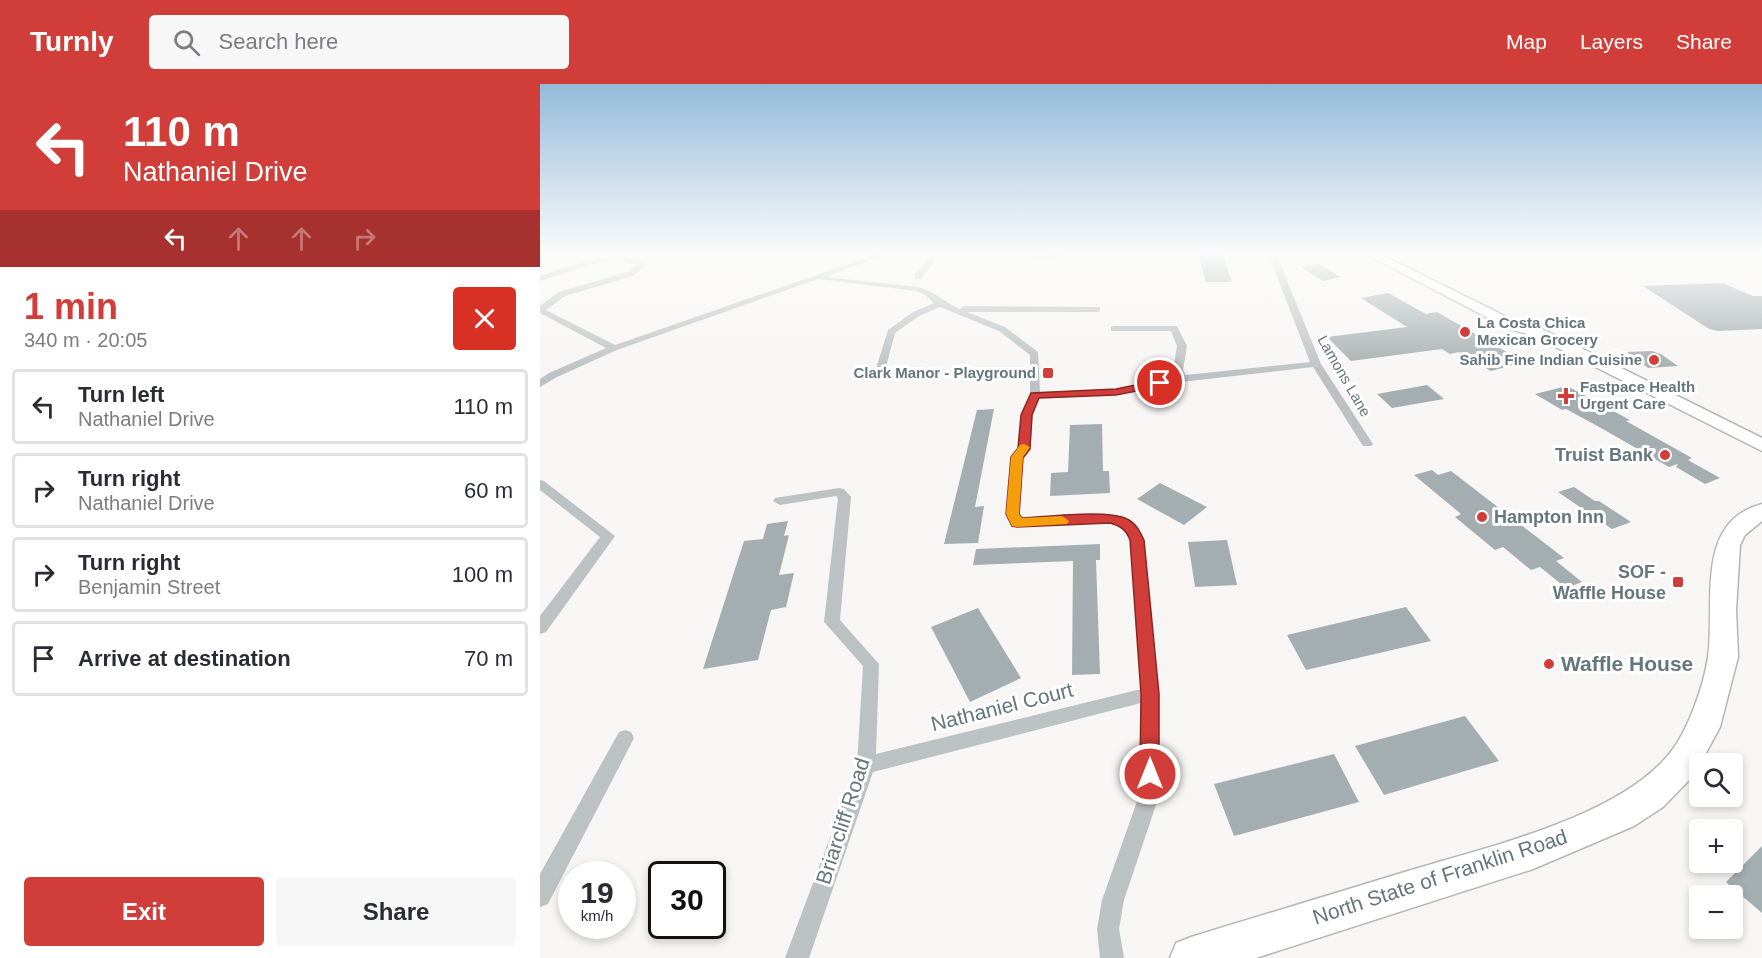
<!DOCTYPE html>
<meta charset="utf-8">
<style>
body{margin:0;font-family:Helvetica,sans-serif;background:#f7f7f7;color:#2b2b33;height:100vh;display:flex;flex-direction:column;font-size:22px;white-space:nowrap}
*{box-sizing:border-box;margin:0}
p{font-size:20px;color:#7c7c81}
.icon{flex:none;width:33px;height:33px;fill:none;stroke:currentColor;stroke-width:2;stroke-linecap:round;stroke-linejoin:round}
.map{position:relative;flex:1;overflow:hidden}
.panel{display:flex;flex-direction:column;background:#fff;width:540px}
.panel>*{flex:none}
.banner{background:#d13e3a;color:#fff;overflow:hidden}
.tools{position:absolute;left:1149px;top:669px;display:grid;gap:12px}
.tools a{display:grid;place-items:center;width:54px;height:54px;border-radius:6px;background:#fff;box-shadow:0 3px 9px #0003;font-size:30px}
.speed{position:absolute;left:18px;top:777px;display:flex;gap:12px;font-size:30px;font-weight:700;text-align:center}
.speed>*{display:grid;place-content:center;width:78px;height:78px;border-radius:50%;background:#fff;box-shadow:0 3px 9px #0003;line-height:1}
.speed small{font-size:15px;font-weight:400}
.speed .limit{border:3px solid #111;border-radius:9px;background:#fff;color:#111}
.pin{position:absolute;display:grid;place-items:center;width:51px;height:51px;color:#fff;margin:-26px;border:3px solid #fff;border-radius:50%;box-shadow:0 2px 6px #0007}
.me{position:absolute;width:66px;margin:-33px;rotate:0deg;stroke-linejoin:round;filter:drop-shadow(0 0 4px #0008)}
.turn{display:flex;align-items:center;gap:21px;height:126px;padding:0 24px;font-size:27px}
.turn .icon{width:78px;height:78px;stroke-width:2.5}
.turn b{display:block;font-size:42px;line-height:51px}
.lanes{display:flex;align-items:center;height:57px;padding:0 24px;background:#0003;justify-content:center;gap:30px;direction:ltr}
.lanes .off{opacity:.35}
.round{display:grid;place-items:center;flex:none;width:63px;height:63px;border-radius:6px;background:#f7f7f7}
.headline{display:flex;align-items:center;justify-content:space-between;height:102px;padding:0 24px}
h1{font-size:36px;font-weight:700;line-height:45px;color:#d13e3a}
.cta{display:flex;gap:12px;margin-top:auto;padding:12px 24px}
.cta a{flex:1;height:69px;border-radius:6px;background:#d13e3a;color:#fff;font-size:24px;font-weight:700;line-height:69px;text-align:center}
.cta a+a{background:#f7f7f7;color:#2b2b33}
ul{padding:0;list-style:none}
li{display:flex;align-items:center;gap:18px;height:75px;margin:0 12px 9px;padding:0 12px;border:3px solid #e1e1e2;border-radius:6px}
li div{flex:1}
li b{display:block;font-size:22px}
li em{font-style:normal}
header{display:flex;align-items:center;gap:36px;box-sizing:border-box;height:84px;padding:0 30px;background:#d13e3a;color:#fff}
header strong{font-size:28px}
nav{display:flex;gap:33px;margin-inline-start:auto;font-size:21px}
.search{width:420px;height:54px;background:#f7f7f7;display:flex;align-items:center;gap:15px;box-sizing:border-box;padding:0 21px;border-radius:6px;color:#7c7c81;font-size:22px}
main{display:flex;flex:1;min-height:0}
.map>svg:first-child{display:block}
.building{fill:#a4aeb0}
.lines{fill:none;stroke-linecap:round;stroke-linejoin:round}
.primary-casing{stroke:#b0b6b8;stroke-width:3}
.highway-casing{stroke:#b2b6b8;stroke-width:3}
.street{fill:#bcc1c3;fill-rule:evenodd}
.primary{fill:#fff;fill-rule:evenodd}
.highway{fill:#fff;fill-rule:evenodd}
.route{fill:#d13e3a;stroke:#882826;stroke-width:1.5}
.slow{fill:#f59e0b}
.poi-dot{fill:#d13e3a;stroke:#fff;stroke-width:2}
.labels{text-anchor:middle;stroke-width:6;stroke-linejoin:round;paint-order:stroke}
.far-poi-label{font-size:15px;font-weight:bold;fill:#65777c;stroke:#fff;text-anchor:start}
.far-street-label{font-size:15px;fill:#65777c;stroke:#fff}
.poi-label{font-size:18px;font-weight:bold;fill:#65777c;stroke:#fff;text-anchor:end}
.near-poi-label{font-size:21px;font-weight:bold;fill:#65777c;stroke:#fff;text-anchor:start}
.near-street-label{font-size:21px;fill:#65777c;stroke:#fff}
</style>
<header>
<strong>Turnly</strong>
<div class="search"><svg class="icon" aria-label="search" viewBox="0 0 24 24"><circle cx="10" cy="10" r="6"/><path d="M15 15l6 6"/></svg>Search here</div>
<nav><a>Map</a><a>Layers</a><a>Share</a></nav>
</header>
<main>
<section class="panel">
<div class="banner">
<div class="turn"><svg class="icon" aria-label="left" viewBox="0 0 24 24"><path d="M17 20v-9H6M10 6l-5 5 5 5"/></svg><div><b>110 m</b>Nathaniel Drive</div></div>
<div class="lanes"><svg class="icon" aria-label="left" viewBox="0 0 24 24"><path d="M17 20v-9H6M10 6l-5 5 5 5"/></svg><svg class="icon off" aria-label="ahead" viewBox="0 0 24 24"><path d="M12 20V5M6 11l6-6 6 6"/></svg><svg class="icon off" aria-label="ahead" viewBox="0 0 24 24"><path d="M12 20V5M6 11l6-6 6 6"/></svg><svg class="icon off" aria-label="right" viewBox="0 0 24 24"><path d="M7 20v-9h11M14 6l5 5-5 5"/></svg></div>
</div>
<div class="headline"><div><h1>1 min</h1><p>340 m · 20:05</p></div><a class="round" style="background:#d93025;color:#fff"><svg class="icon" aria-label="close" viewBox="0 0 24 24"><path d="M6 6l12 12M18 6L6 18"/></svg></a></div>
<ul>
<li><svg class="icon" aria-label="left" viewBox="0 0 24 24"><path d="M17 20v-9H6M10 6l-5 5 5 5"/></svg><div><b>Turn left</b><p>Nathaniel Drive</p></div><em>110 m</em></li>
<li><svg class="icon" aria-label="right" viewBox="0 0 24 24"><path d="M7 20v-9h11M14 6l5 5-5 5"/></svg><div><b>Turn right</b><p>Nathaniel Drive</p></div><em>60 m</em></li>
<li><svg class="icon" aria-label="right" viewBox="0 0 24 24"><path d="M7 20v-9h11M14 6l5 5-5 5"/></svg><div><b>Turn right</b><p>Benjamin Street</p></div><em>100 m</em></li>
<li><svg class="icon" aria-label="arrive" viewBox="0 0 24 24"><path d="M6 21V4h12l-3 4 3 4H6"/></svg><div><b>Arrive at destination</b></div><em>70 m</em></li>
</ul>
<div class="cta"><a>Exit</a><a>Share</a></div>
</section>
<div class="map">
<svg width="1222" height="874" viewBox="0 0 1222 874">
<rect width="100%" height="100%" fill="#f7f6f4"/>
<g class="building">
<path d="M658,169H682L692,198H666Z"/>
<path d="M779,180L801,193L783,197L761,183Z"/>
<path d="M1183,199L1213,212H1222V245L1178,247L1169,245L1103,202Z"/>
<path d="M848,209L886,230L897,228L984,278L951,287L919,268L910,270L902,265L811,277L787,253L867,243L821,214Z"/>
<path d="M1112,267L1121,270L1138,282L1108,284L1087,268Z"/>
<path d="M887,301L904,315L852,324L837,310Z"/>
<path d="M1027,302L1090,336L1086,337L1152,374L1148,376L1180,394L1165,400L1136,383L1138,380L1129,383L1061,344L1026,325L1022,326L995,310Z"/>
<path d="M454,325L435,423L444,422L438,459L404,460L437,326Z"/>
<path d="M562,340L563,387H569L570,409L510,412L511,389L528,388L530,341Z"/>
<path d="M892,386L898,391L911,387L1024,474L1016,477L1042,498L1026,504L1000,483L991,486L963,463L955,466L915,433L921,430L874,391Z"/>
<path d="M620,399L667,423L644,441L597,415Z"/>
<path d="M1034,403L1055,417H1059L1091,438L1072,445L1018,408Z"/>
<path d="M248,437L244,452L249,451L239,491L254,489L246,523L231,526L218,576L163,585L204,457L223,455L227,440Z"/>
<path d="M687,456L697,501L655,503L648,458Z"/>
<path d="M560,460V476H556L560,590L532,591L533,477L433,481L436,465Z"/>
<path d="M866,523L891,557L766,586L747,551Z"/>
<path d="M438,524L481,594L430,618L391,543Z"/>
<path d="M925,632L959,677L844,711L815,662Z"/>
<path d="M794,670L819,718L694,752L674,700Z"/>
<path d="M1222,762V829L1186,798Z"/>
</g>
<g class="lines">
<g class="primary-casing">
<path id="primary" d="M824,169H838L977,238L1004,246L1041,264L1222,354V367L994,252L967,244Z"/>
</g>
<g class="highway-casing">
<path id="highway" d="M1222,420V437L1205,451L1200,461L1196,526L1198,573L1180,643L1154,691L1123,723L1094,742L993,785L716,874H630L636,859L651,853C723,831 796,809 868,787C946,763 1078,734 1130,669C1148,647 1164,601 1168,573C1176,521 1153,438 1222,420Z"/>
</g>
<g class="street">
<path d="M340,169H350L286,193L378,203C394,207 404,218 420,225L424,222L560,223V227L557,228H427L465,243L498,268L500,308L576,305L635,293L633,286L637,262L631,247H571V243L574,242H637L647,262L643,286L645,291L770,278L728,169H736L781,280L833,360L831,362H823L773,283L641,298L576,311L499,314L493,331L490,365L483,374L480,430L482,434L570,431L591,439L604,456L619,610V712L584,816L579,845L584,874H560L557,845L562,816L599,712L601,619L333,688L269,874H245L317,681L323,582L284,538L298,414L296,412L240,421L233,417L235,414L299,404L304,405L311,413L300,536L339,580L336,670L601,605L590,456C586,447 579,442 570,439L477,443L472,442L466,430L471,373L478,364L481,331L490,311V271L459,247L400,223L379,232L355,249L343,294L338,297L334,296L333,294L348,246L373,228L394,219L384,210L377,207L278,195L77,266L17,293L0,303V295L9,289L66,264L0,229V222L19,208L87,188L97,181C67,169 29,189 0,197V192C33,181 72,165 106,178V182L93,192L25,212L6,226L75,261Z"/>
<path d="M393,169H401L381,195H375V191Z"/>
<path d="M520,169H537L494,177L490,175Z"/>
<path d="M0,396L4,397L75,452L6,548L0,550V532L60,453L0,406Z"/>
<path d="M85,646L91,648L94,654L91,660L8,820L0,823V790L79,648Z"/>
</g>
<use href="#primary" class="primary"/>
<use href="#highway" class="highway"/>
</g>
<linearGradient id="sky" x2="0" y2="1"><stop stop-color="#93bad9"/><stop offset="0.58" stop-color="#fbfbfa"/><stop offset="1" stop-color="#fbfbfa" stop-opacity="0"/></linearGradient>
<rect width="1222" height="291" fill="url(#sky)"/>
<path class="route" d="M620,296L623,297V302L576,311L499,314L492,331L490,365L483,374L479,430L482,434C507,433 566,425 587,435C596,439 600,448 604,456L619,610V690L616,696L610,699L603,696L600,690L601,610L590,456C586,446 581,442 570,439L477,443L472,442L466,430L471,373L478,364L481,331L491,309L576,305Z"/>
<path class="slow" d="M484,360L490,363L483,373L479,430L482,434L522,432L529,437L527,440L477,443L472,442L466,430L471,373L480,361Z"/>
<g class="poi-dot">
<circle cx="925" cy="248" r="6"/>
<circle cx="1114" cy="276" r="6"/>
<rect x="502" y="283" width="12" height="12" rx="3"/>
<path d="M1023 303h6v6h6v6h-6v6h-6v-6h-6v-6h6z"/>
<circle cx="1125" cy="371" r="6"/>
<circle cx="942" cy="433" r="6"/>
<rect x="1132" y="492" width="12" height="12" rx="3"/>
<circle cx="1009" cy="580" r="6"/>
</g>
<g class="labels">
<g class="far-poi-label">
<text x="937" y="244">La Costa Chica<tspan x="937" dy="17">Mexican Grocery</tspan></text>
<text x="1102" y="281" text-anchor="end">Sahib Fine Indian Cuisine</text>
<text x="496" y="294" text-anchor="end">Clark Manor - Playground</text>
<text x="1040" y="308">Fastpace Health<tspan x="1040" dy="17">Urgent Care</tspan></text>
</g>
<g class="far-street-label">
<text transform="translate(804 292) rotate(60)" y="5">Lamons Lane</text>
</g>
<g class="poi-label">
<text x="1113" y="377">Truist Bank</text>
<text x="954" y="439" text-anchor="start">Hampton Inn</text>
<text x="1126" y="494">SOF -<tspan x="1126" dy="21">Waffle House</tspan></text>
</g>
<g class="near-poi-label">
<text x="1021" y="587">Waffle House</text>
</g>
<g class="near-street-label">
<text transform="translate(462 623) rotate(-14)" y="7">Nathaniel Court</text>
<text transform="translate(303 737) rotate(-72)" y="7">Briarcliff Road</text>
<text transform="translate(900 793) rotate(-18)" y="7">North State of Franklin Road</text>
</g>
</g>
</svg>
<div class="tools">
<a><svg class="icon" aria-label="search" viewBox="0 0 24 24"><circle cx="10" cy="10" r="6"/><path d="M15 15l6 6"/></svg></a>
<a>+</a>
<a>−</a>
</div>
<div class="speed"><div>19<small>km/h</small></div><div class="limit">30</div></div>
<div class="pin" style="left:620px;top:299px;background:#d93025"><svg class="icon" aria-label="arrive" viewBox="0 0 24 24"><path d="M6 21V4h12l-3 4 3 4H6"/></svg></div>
<svg class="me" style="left:610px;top:690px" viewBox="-20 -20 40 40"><circle r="17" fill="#d13e3a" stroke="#fff" stroke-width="3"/><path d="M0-11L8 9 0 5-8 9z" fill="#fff"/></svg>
</div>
</main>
